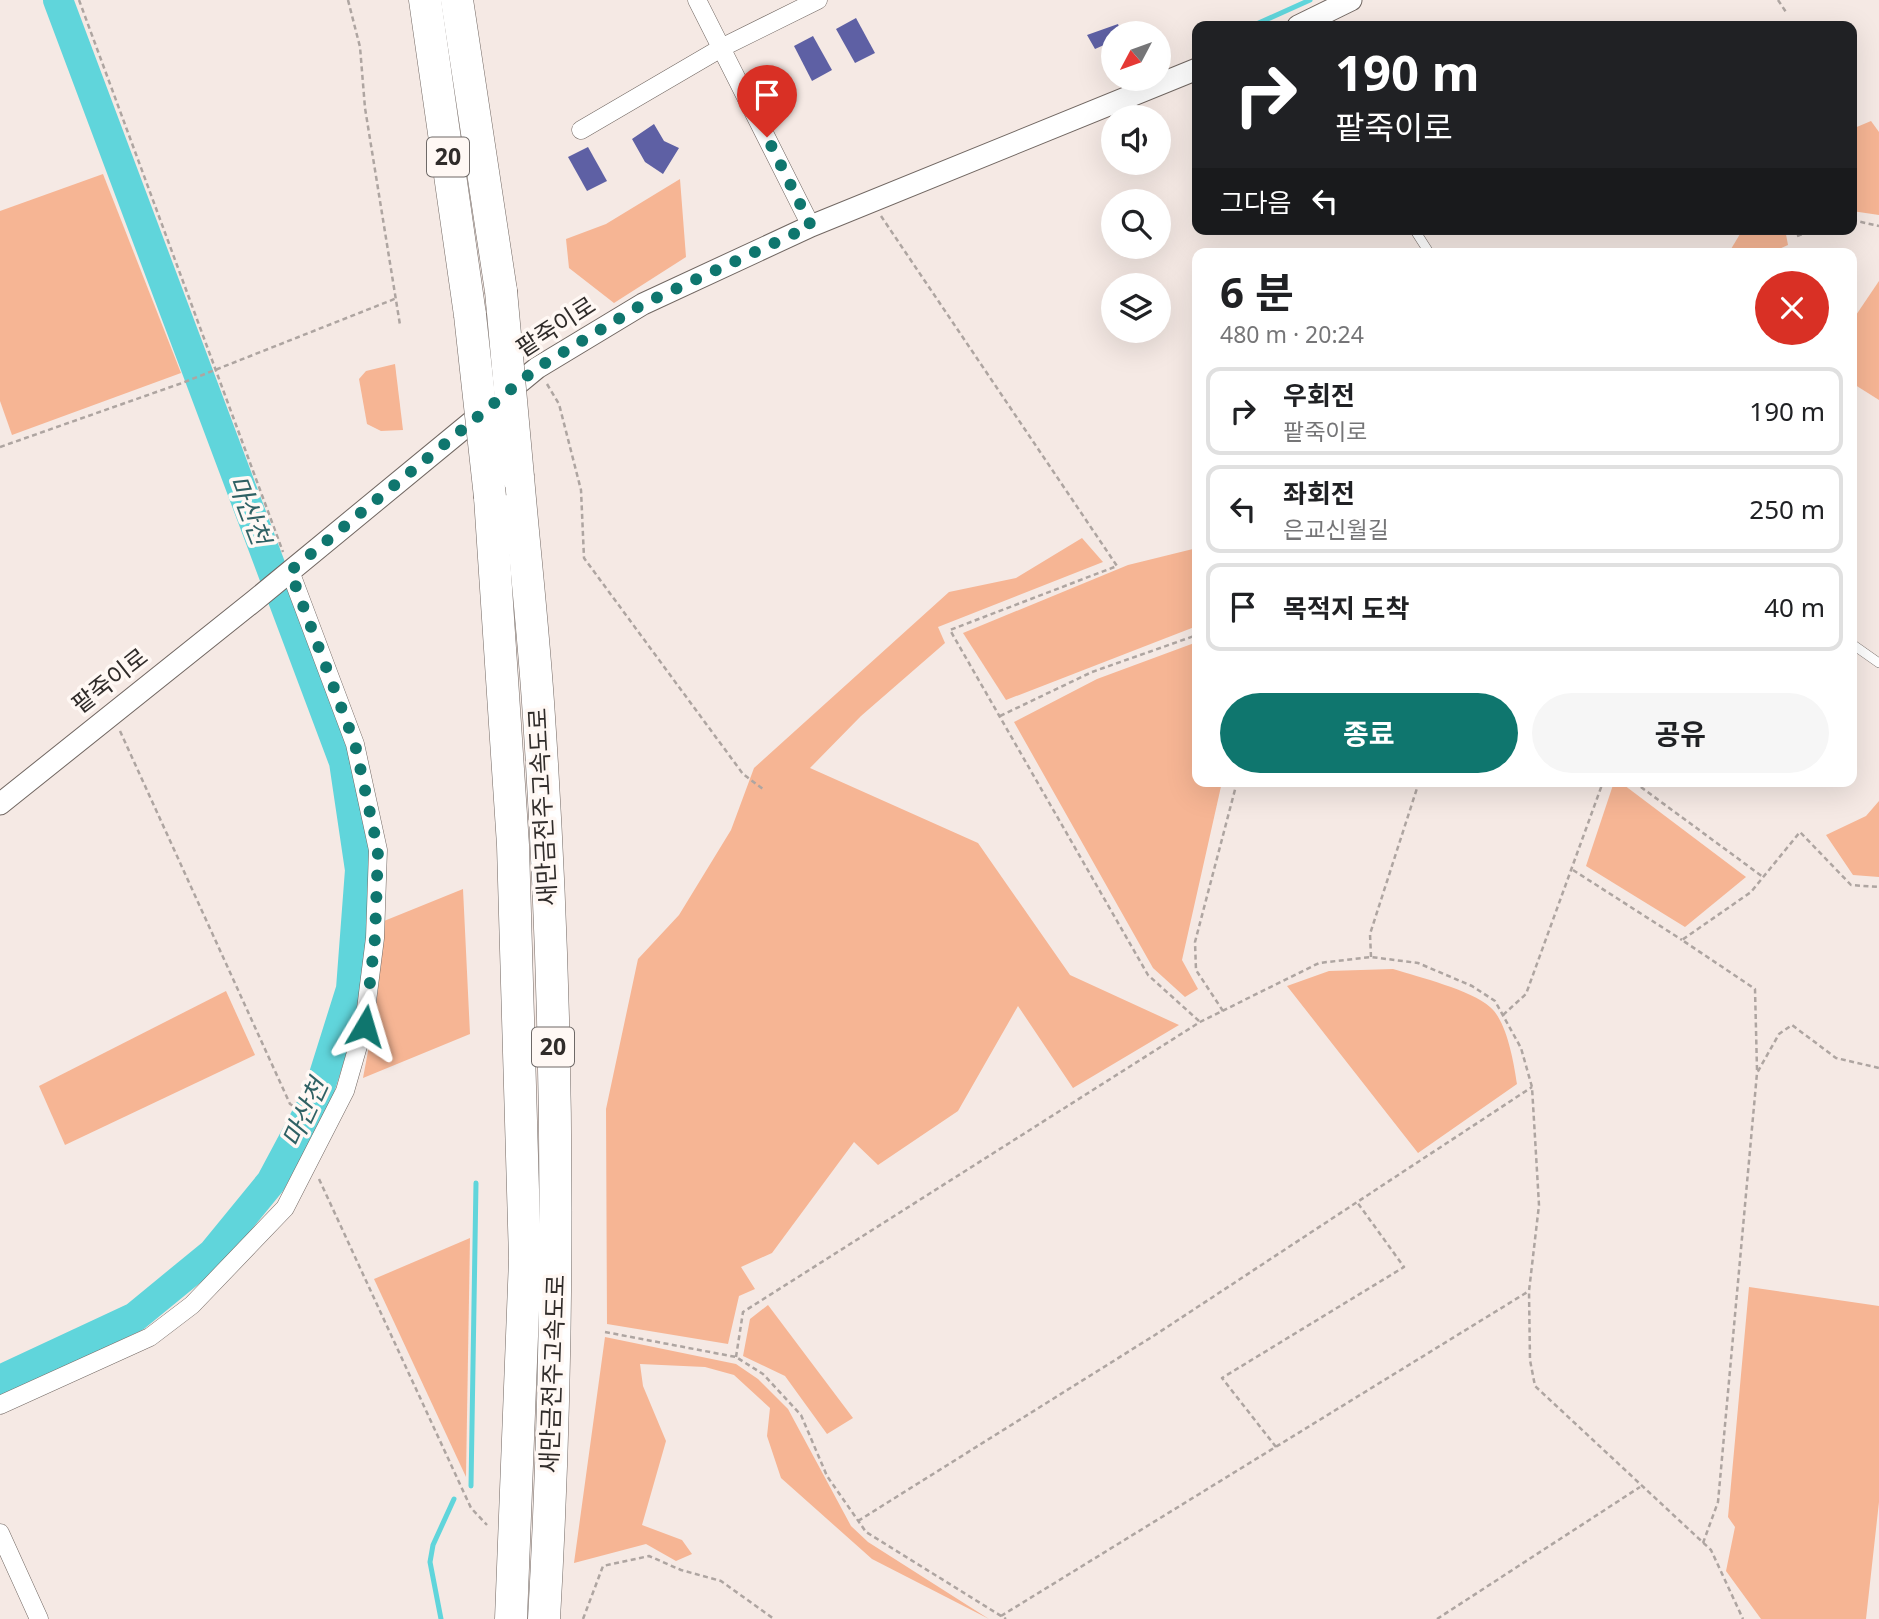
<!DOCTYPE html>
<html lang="ko">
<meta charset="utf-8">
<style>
body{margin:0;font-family:"Noto Sans","Noto Sans KR",sans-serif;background:#f6f6f6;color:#202124;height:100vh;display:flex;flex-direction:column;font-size:26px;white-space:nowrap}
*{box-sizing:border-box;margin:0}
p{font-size:23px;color:#757577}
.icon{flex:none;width:38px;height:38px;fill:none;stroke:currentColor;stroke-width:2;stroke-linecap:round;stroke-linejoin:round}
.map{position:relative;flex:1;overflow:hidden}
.details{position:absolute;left:1192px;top:248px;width:665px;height:539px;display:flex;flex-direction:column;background:#fff;border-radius:14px;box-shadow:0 7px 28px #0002}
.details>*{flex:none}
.guide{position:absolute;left:1192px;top:21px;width:665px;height:214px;border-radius:14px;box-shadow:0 7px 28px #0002;background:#202124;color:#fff;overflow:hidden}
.needle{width:46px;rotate:229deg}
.tools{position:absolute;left:1101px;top:21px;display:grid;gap:14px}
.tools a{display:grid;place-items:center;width:70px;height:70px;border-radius:50%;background:#fff;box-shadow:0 7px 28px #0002;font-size:35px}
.pin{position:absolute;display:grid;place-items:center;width:60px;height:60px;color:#fff;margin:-72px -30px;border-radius:50% 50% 50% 0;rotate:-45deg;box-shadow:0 0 7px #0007}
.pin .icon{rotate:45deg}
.me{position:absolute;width:77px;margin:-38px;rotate:7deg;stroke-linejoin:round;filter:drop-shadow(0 0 5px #0008)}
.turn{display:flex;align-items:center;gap:24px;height:147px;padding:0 28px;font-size:32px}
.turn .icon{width:91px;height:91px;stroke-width:2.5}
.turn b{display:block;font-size:49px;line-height:60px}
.then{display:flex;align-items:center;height:66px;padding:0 28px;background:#0003;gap:14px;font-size:26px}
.round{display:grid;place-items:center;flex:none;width:74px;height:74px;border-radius:37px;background:#f6f6f6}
.summary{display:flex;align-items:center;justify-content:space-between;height:119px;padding:0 28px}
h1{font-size:42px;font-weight:700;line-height:52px}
.cta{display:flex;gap:14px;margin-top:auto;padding:14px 28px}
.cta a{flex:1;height:80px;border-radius:42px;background:#0f766e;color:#fff;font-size:28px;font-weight:700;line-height:80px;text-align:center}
.cta a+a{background:#f6f6f6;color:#202124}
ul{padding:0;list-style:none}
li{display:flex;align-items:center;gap:21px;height:88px;margin:0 14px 10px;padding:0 14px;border:4px solid #e0e0e0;border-radius:14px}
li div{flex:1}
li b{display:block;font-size:26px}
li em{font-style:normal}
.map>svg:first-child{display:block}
.green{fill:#f6b594}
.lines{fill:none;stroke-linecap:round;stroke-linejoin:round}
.stream{stroke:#60d5db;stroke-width:5}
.river{stroke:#60d5db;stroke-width:30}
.building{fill:#5e60a4}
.service-casing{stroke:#716762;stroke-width:10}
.minor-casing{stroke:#716762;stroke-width:19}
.tertiary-casing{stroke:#716762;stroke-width:23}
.motorway-casing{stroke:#716762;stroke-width:33}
.path{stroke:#aea5a1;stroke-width:2.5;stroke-dasharray:5 3.5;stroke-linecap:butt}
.service{stroke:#fff;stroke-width:9}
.minor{stroke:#fff;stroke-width:18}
.tertiary{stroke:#fff;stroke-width:21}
.motorway{stroke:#fff;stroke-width:32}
.motorway-bridge-casing{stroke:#716762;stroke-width:33;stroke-linecap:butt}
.motorway-bridge{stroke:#fff;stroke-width:32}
.route{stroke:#0f766e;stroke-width:12;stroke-dasharray:0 21.6}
.labels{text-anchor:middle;stroke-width:7;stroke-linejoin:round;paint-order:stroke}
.shield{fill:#fff8f4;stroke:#6e6967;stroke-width:2}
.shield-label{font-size:23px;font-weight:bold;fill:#302c2a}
.street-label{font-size:24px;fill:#302c2a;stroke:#fff8f4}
.water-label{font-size:26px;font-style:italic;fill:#2f6164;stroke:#fff8f4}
</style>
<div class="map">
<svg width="1879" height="1619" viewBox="0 0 1879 1619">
<rect width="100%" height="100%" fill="#f5e9e4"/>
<g class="green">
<path d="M1871,121L1879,132V215L1852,211V129Z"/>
<path d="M103,174L181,373L12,435L0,401V211Z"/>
<path d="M680,179L686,257L614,303L569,268L566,239L606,224Z"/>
<path d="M1743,229H1785L1788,245L1768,254H1728Z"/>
<path d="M1879,281V400L1852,383V321Z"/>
<path d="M395,364L403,430L381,431L367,424L359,379L366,371Z"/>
<path d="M1082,538L1103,562L938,627L945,643L861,716L810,768L978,843L1070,975L1179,1025L1073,1088L1018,1006L958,1111L878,1165L854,1142L772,1253L741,1267L755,1289L739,1296L728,1344L607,1324L606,1109L638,959L679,915L731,830L754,768L949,592L1016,578Z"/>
<path d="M1197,548V626L1006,700L963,633L1128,565Z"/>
<path d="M1197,642V782H1222L1182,960L1198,989L1185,997L1153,968L1014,722L1097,679Z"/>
<path d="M1614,782H1620L1746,877L1685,927L1586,866Z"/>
<path d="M1879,801V877L1853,875L1826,835L1866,816Z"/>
<path d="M463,889L470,1034L363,1078L376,1009L384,921Z"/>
<path d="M1393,969C1419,977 1471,990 1490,1007C1507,1021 1514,1064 1517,1084L1418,1153L1287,986L1329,971Z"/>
<path d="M226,991L255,1055L65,1145L39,1086Z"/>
<path d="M470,1238L466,1477L374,1279Z"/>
<path d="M1749,1287L1879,1306V1502L1866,1619H1761L1726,1571L1735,1527L1728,1517Z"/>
<path d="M768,1305L853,1418L827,1434L785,1376L743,1356L750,1319Z"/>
<path d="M605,1337L736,1364L758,1379L788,1409L851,1526L868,1542L989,1619L872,1559L781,1478L767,1436L770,1408L734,1375L705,1367L640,1364L643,1386L666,1441L642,1525L682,1540L692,1554L676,1561L646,1544L574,1563Z"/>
</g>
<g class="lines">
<g class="stream">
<path d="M1252,26L1310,0"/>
<path d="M471,1486L476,1183"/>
<path d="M441,1619L430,1562L433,1545L454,1499"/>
</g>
<path class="river" d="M0,1380L135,1317L213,1253L271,1182L318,1094L351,989L360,870L344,762L58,0"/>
</g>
<g class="building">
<path d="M856,18L875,53L855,63L836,29Z"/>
<path d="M1118,24L1121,33H1113V41L1095,49L1087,35Z"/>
<path d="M813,36L832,70L812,81L794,46Z"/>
<path d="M654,124L664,141L679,148L663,174L645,162L632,139Z"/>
<path d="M588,147L607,181L587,191L568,157Z"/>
</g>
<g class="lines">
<g class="service-casing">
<g id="service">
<path d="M1414,229L1430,254"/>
<path d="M1852,644L1879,663"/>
</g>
</g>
<g class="minor-casing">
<g id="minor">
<path d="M697,0L811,226"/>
<path d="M581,130L723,47L818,0"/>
<path d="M0,1405L150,1337L192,1305L285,1208L345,1091L364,1025L375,938L378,850L355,744L290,571"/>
<path d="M0,1533L39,1619"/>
</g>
</g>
<g class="tertiary-casing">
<g id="tertiary">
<path d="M1298,26L1351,0"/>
<path d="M0,804L254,601L537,368L643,304L811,226L1197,69"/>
</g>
</g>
<g class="motorway-casing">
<g id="motorway">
<path d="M425,0L470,315"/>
<path d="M457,0L501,291"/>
<path d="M518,477C525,557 534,637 539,717C559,1017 561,1319 544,1619"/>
<path d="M490,497L513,845L525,1259L511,1619"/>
</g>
</g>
<g class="path">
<path d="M79,0L283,552"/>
<path d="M348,0L360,47L365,108L400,325"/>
<path d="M1778,0L1786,12"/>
<path d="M881,216L1117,566L950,630L1148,975L1199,1021"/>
<path d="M1852,220L1879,226"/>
<path d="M1797,236L1816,229"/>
<path d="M547,384L559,404L581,490L584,558L743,774L763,789"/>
<path d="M0,447L182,383L397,298"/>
<path d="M1000,716L1092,672L1197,635"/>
<path d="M120,731L290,1104L311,1116"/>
<path d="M1634,782L1763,877"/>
<path d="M1573,870L1682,940"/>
<path d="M1371,957L1370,934L1419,782"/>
<path d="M1223,1011L1196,970L1195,942L1237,782"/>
<path d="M1503,1015L1526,994L1603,782"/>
<path d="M1757,1070L1755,989L1682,940L1751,892L1800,832L1851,885L1879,887"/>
<path d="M319,1179L471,1508L487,1525"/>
<path d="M605,1332L736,1357L763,1374L801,1415L827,1476L866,1532L1006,1619"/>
<path d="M736,1357L743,1312L1200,1022L1319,963L1371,957L1418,963L1472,986L1495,1001L1521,1048L1532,1087L1539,1205L1529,1291L1530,1360L1535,1386L1711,1550L1743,1619"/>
<path d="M1276,1447L1222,1378L1404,1267L1357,1202"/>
<path d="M858,1521L1155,1335L1532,1087"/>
<path d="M1703,1543L1718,1502L1757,1073L1779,1034L1792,1025L1836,1058L1879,1068"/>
<path d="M1001,1616L1529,1291"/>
<path d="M583,1619L603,1566L649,1556L681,1570L721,1581L774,1619"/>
<path d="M1437,1619L1640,1487"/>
</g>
<use href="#service" class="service"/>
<use href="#minor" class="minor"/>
<use href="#tertiary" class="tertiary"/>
<use href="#motorway" class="motorway"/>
<g class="motorway-bridge-casing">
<g id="motorway-bridge">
<path d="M501,291L518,477"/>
<path d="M470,315L490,497"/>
</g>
</g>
<use href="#motorway-bridge" class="motorway-bridge"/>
</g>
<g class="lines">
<path class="route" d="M365,1026L375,938L378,850L355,744L290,571L537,368L643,304L811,226L767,137"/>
</g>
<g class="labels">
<g class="shield">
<rect x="427" y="137.5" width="42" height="39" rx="5"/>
<rect x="532" y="1027.5" width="42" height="39" rx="5"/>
</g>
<g class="shield-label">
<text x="448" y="165">20</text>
<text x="553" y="1055">20</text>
</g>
<g class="street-label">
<text transform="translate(556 327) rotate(-33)" y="8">팥죽이로</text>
<text transform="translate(110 681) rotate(-38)" y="8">팥죽이로</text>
<text transform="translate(543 807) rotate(-93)" y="8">새만금전주고속도로</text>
<text transform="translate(553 1374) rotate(-88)" y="8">새만금전주고속도로</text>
</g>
<g class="water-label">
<text transform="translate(249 510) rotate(69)" y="9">마산천</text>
<text transform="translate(305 1113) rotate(-65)" y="9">마산천</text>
</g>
</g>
</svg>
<div class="tools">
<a><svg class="needle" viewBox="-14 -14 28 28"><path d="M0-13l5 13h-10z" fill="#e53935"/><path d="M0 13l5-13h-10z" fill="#757577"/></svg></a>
<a><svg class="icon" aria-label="sound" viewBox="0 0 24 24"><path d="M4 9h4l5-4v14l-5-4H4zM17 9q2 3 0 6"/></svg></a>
<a><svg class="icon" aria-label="search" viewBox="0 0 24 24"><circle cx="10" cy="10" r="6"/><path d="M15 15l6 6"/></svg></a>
<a><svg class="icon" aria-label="layers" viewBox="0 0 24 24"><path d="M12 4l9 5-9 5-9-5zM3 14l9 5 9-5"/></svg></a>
</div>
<div class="pin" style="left:767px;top:137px;background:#d93025"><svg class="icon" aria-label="arrive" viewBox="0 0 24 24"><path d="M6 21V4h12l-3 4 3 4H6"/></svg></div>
<svg class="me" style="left:365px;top:1026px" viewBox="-20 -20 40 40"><path d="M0-17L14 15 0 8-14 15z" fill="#0f766e" stroke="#fff" stroke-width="4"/></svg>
<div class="guide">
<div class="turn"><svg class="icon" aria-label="right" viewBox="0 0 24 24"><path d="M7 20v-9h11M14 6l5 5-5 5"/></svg><div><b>190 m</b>팥죽이로</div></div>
<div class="then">그다음<svg class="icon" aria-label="left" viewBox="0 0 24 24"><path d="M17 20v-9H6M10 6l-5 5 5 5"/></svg></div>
</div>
<section class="details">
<div class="summary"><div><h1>6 분</h1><p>480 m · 20:24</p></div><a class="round" style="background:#d93025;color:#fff"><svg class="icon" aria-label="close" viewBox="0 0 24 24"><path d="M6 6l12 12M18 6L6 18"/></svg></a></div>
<ul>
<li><svg class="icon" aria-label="right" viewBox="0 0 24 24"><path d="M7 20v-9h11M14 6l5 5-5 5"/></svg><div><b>우회전</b><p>팥죽이로</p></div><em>190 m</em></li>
<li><svg class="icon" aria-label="left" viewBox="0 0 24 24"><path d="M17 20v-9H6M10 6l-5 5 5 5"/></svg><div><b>좌회전</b><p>은교신월길</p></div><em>250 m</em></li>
<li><svg class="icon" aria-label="arrive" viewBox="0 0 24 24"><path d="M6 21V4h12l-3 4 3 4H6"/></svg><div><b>목적지 도착</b></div><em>40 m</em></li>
</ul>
<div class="cta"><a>종료</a><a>공유</a></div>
</section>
</div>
